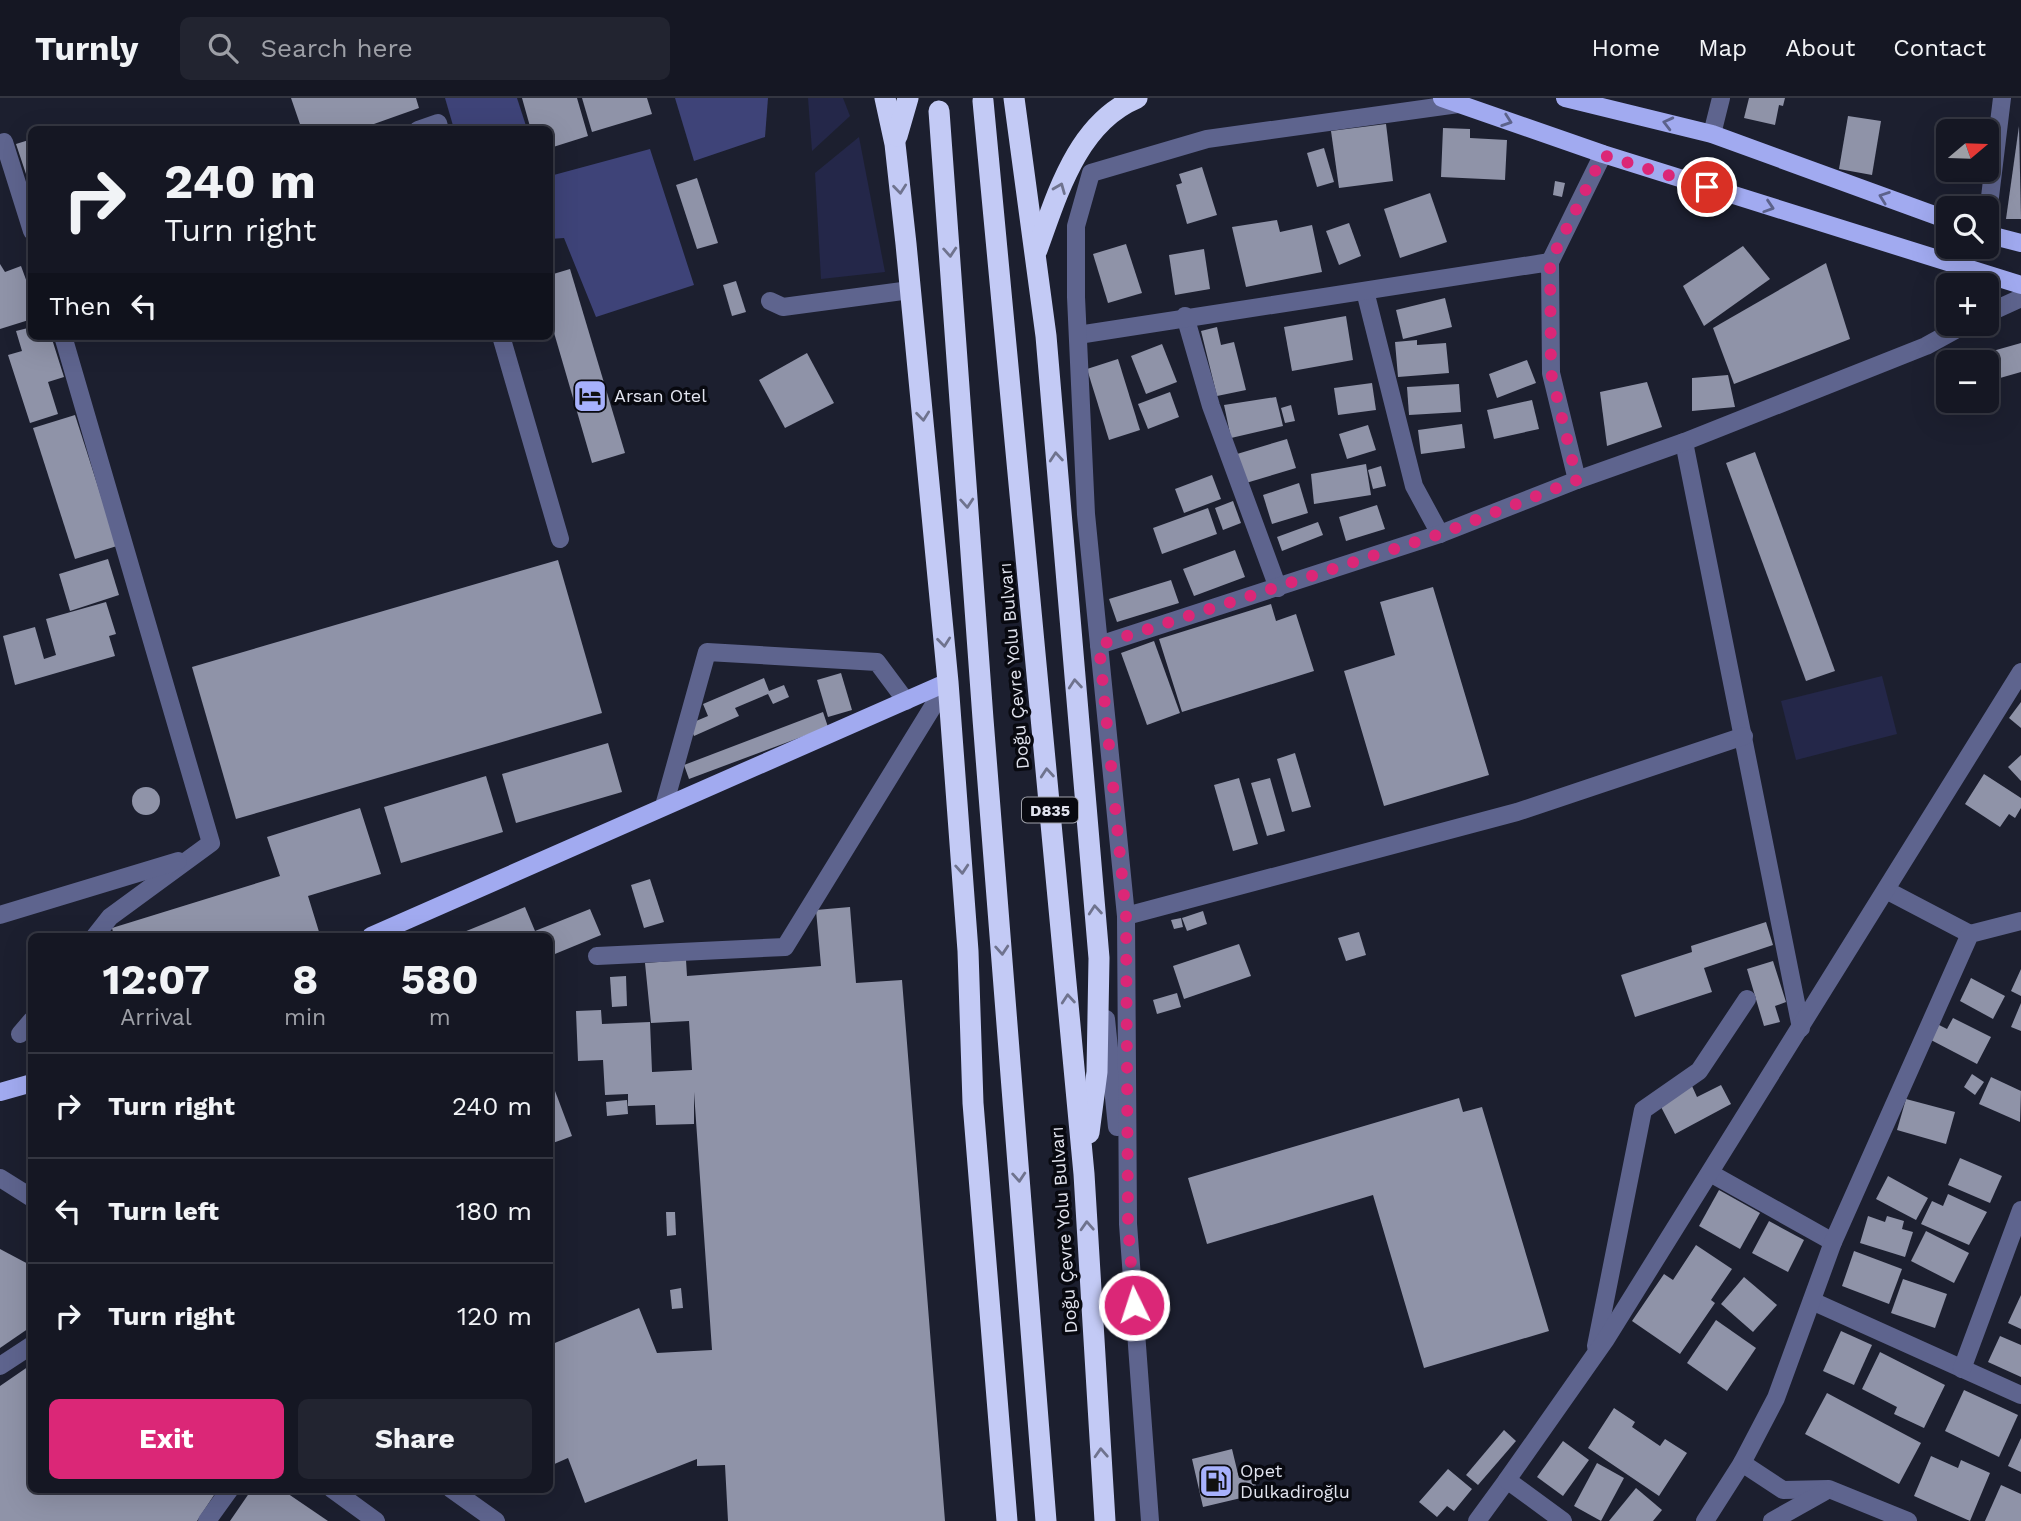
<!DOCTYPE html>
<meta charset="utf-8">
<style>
body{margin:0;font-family:"Work Sans",sans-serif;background:#222430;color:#f1f3f6;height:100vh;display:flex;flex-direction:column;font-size:26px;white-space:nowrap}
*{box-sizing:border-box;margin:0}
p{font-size:23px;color:#9d9fa6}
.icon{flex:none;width:38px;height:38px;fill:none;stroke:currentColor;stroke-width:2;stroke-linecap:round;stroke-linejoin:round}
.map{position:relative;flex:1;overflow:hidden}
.sheet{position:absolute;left:28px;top:835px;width:525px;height:560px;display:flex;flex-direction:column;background:#151723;border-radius:10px;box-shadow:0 7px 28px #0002,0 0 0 2px #343641}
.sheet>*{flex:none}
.guide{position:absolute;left:28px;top:28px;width:525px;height:214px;border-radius:10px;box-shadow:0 7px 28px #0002,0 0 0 2px #343641;background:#151723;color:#f1f3f6;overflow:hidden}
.needle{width:46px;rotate:71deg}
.tools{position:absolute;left:1936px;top:21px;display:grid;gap:14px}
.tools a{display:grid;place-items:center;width:63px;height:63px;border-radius:10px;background:#151723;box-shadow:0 7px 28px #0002,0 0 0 2px #343641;font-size:35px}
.pin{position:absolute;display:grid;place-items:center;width:60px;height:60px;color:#fff;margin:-30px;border:4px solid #fff;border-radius:50%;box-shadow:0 2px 7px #0007}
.me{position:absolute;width:77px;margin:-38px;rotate:356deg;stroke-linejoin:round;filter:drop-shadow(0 0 5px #0008)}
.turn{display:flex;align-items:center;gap:24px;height:147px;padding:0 21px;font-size:32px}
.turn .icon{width:91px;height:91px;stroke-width:2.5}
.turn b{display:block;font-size:49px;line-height:60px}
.then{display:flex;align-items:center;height:66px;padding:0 21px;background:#0003;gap:14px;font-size:26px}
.eta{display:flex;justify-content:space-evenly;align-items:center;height:119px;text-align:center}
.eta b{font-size:42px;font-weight:700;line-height:49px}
.cta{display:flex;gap:14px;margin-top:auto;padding:14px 21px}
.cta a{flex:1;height:80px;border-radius:10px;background:#db2777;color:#fff;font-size:28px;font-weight:700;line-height:80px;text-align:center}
.cta a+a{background:#222430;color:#f1f3f6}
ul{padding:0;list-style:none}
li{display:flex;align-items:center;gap:21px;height:105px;padding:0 21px;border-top:2px solid #343641}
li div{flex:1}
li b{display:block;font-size:26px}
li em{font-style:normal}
header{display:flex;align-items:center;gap:42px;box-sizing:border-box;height:98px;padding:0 35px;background:#151723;border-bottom:2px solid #343641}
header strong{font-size:33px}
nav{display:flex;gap:38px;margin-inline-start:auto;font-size:24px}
.search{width:490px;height:63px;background:#222430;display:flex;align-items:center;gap:18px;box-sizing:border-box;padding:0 24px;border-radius:10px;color:#9d9fa6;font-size:26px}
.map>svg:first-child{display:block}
.green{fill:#242749}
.forest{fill:#3e4378}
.building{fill:#8f93a8}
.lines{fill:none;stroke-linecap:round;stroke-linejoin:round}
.minor{stroke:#5e648e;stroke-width:18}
.major{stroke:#a1aaf0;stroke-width:18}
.highway{stroke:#c3caf5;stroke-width:21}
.oneway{stroke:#5c628b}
.oneway2{stroke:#6f738e}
.route{stroke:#db2777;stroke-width:12;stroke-dasharray:0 21.6}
.labels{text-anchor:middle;stroke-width:7;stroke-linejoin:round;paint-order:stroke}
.shield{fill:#080910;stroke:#a0a2ab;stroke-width:2}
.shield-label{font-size:16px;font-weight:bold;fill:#e1e3ee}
.poi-label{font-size:18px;fill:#e1e3ee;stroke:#080910;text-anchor:start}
.street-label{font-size:18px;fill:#e1e3ee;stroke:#080910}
</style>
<header>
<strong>Turnly</strong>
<div class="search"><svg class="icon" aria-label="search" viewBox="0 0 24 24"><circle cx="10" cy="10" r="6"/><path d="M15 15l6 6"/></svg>Search here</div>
<nav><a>Home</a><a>Map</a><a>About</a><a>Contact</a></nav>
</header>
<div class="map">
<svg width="2021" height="1423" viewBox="0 0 2021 1423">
<rect width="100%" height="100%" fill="#1c1f2f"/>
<g class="green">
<path d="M808,0H843L850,18L812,53Z"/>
<path d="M859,39L885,174L821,181L815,75Z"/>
<path d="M1882,578L1897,636L1796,662L1781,603Z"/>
</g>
<g class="forest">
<path d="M445,0H517L527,31H454Z"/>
<path d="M675,0H768L765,39L694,63Z"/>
<path d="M650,51L694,187L596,219L564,140L550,141V78Z"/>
</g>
<g class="building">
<path d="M291,0H416L419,10L357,32H302Z"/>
<path d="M522,0H577L588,38L550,50V32H531Z"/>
<path d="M582,0H647L652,16L592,34Z"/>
<path d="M1749,0H1785L1783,8L1779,7L1775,27L1744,20Z"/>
<path d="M1848,18L1881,23L1872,77L1839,71Z"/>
<path d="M1386,26L1393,83L1339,90L1331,33Z"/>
<path d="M2019,28L2021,121H2006Z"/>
<path d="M1443,30L1470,31V40L1507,42L1505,82L1441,79Z"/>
<path d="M32,41V91H31L16,46Z"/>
<path d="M1324,50L1334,84L1317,89L1307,55Z"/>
<path d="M1202,69L1217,117L1187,126L1176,87L1182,85L1179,76Z"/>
<path d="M697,80L718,145L697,151L676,87Z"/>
<path d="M1555,83L1565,85L1562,99L1553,97Z"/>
<path d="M1430,95L1447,144L1400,160L1384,111Z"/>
<path d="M1277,122L1280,134L1312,127L1322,174L1246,189L1232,129Z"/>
<path d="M1349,125L1361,158L1339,167L1326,133Z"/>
<path d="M1126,146L1142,195L1108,205L1093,156Z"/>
<path d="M1743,148L1770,181L1704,228L1683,188Z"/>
<path d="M1204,151L1210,191L1175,197L1169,157Z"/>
<path d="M1826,165L1850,241L1734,286L1713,230Z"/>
<path d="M0,166L5,174L21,168L32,198V221L0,231Z"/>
<path d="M570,171L625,355L592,365L550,221V177Z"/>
<path d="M736,183L746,214L732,218L723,187Z"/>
<path d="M1445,200L1452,229L1403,241L1396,212Z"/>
<path d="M1346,218L1353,262L1292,273L1284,229Z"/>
<path d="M32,229V238H51L64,279L48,284L58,316L30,325L8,257L22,253L16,233Z"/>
<path d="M1217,229L1221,247L1234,244L1246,292L1217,298L1201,233Z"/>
<path d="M1417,242V247L1446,245L1449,275L1398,279L1395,244Z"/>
<path d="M2021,245V274L1986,284V264H1977L1975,258Z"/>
<path d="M1162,246L1177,284L1146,296L1131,258Z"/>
<path d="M807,255L834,305L785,330L759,282Z"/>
<path d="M1118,261L1140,332L1109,342L1087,271Z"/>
<path d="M1527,262L1536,285L1497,300L1489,276Z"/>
<path d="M1728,277L1735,309L1692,313V280Z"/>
<path d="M1647,284L1662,329L1607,348L1600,294Z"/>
<path d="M1372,285L1376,312L1338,317L1334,290Z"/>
<path d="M1459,286L1461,314L1409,317L1407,289Z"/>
<path d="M1170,294L1179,319L1148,331L1138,306Z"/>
<path d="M1276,299L1283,328L1231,340L1224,307Z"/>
<path d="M1532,302L1539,331L1494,341L1487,312Z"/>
<path d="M1291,307L1295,323L1285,325L1281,310Z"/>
<path d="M75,317L117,448L75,461L33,330Z"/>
<path d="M1462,326L1465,350L1421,356L1418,332Z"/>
<path d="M1368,327L1376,352L1347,361L1339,336Z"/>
<path d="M1287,341L1296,370L1246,385L1237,356Z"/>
<path d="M1755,354L1835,573L1806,583L1726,365Z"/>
<path d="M1366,366L1371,397L1314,406L1311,376Z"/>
<path d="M1381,368L1386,388L1373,391L1368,372Z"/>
<path d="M1212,377L1221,401L1184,415L1175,391Z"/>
<path d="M1299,385L1308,415L1272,426L1263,397Z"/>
<path d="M1233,403L1241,425L1223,432L1215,410Z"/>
<path d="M1377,407L1385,431L1346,443L1339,419Z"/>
<path d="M1208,410L1217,436L1162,456L1153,430Z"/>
<path d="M1318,424L1323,437L1282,453L1277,439Z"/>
<path d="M1235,452L1245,479L1194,498L1183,471Z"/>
<path d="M108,461L119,497L70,513L59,476Z"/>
<path d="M558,462L602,615L236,721L192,569Z"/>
<path d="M1171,482L1179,505L1117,524L1109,501Z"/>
<path d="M1433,489L1489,677L1384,708L1344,573L1395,557L1380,504Z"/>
<path d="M106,504L116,536L109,538L115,558L15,587L3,538L35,529L44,561L56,557L46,521Z"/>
<path d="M1271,506L1276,523L1296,516L1314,573L1182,614L1159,541Z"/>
<path d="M1154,543L1180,615L1147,627L1121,555Z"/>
<path d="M841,575L852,612L828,619L817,582Z"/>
<path d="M764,580L769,593L784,587L789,599L773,606L768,596L735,610L739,618L694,638L689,626L708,618L703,606Z"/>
<path d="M2021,604V630L2009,620Z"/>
<path d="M823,614L828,629L689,681L684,667Z"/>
<path d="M608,645L622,694L516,725L502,676Z"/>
<path d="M1295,655L1311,709L1292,714L1277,661Z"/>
<path d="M2021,657V683L2008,669Z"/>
<path d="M1984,676L2021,700V710L2015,720L2009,716L2000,729L1965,706Z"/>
<path d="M486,678L503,734L401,765L384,709Z"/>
<path d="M1239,680L1258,746L1233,753L1214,687Z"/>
<path d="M1270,680L1285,733L1267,738L1251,685Z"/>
<circle cx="146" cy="703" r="14"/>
<path d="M360,710L381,776L308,798L320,837L114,838L112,830L280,778L267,739Z"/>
<path d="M650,781L664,824L644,830L631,787Z"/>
<path d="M525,809L535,833L590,811L601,837L550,858V838H454Z"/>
<path d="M850,809L856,885L902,882L945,1423H728L725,1367L697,1368V1361L585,1405L568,1360L550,1368V1247L639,1210L657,1255L712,1252L694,994V1026L656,1027L655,1007L628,1008V996L605,997L603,962L578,963L576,913L601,912L602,926L650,924L652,974L692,972L689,923L651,925L645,865L686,862L687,878L821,868L816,812Z"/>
<path d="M1203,813L1207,826L1187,833L1182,820Z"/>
<path d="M1181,820L1183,829L1174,831L1171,822Z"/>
<path d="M1766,824L1773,847L1704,870L1712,894L1635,919L1621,877L1692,854L1691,848Z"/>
<path d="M1359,834L1366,857L1346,863L1338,840Z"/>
<path d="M1239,846L1251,878L1184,901L1173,868Z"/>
<path d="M1773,863L1786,904L1775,908L1780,924L1764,928L1747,871Z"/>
<path d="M2021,871V898L2011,893Z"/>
<path d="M626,878L627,908L612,909L610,879Z"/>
<path d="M1971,880L2005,898L1993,921L1960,903Z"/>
<path d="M1177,895L1181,909L1157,916L1153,902Z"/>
<path d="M2021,905V933L2011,929Z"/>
<path d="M1953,920L1991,939L1977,966L1931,942L1939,927L1947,931Z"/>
<path d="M1972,976L1984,984L1975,997L1964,989Z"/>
<path d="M1991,979L2021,993L2020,1024L1979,1006Z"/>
<path d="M552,985L572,1038L550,1046V986Z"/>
<path d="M1721,987L1731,1006L1675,1036L1659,1005L1692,988L1697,999Z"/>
<path d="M1459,1000L1463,1014L1482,1009L1549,1233L1424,1270L1373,1097L1207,1146L1188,1080Z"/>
<path d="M1906,1001L1955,1014L1946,1046L1897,1032Z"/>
<path d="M627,1002L628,1016L607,1018L606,1004Z"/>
<path d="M1960,1060L2002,1078L1990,1105L1948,1087Z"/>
<path d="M1888,1078L1928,1100L1916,1122L1876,1101Z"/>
<path d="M1719,1092L1760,1115L1740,1151L1699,1128Z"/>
<path d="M1948,1096L1987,1114L1969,1147L1921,1126L1932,1103L1943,1108Z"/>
<path d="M666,1114H675L676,1137L667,1138Z"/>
<path d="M1868,1118L1885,1124L1887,1118L1904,1123L1902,1131L1913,1134L1905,1159L1860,1145Z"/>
<path d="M1769,1123L1804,1142L1788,1174L1752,1155Z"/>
<path d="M1926,1133L1969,1155L1954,1185L1911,1163Z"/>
<path d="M1696,1147L1732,1171L1711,1202L1715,1205L1680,1256L1632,1223L1664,1176L1673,1182Z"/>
<path d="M0,1151L32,1168V1228L0,1250Z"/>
<path d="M1854,1153L1902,1171L1889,1206L1842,1188Z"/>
<path d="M1744,1179L1777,1207L1753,1234L1721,1206Z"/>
<path d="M1903,1181L1947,1196L1935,1230L1891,1215Z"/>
<path d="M681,1190L683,1210L672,1211L670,1192Z"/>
<path d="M2021,1197V1231L2008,1225Z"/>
<path d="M1716,1222L1756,1250L1727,1293L1687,1265Z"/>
<path d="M1841,1233L1872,1247L1854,1287L1823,1273Z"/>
<path d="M2000,1238L2021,1247V1279L1988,1264Z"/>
<path d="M1880,1254L1945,1287L1924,1330L1894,1316L1897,1309L1862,1291Z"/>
<path d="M32,1266V1391H218L197,1423H0V1288Z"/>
<path d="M1964,1292L2018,1317L1999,1359L1945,1333Z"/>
<path d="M1827,1295L1921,1345L1899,1386L1805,1336Z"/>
<path d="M1614,1310L1635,1324L1632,1329L1660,1348L1665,1341L1687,1355L1659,1398L1588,1350Z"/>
<path d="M1504,1332L1516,1343L1478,1387L1466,1377Z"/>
<path d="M2021,1340V1374L2008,1368Z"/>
<path d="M1563,1343L1589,1362L1563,1398L1537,1379Z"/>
<path d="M1232,1351L1239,1380L1253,1376L1258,1396L1203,1409L1192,1361Z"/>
<path d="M1931,1358L1958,1370L1961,1362L1990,1375L1970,1423L1914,1398Z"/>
<path d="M1597,1365L1624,1380L1601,1423L1574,1408Z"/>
<path d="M1448,1371L1472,1391L1454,1413L1447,1408L1437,1419L1419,1404Z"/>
<path d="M2001,1387L2021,1396V1423H1985Z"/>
<path d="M1636,1390L1662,1412L1653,1423H1609Z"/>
<path d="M252,1391H281L328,1423H230Z"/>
</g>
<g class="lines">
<g class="minor">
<path d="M418,32L438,25L440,32"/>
<path d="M1712,36L1721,0"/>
<path d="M4,44L32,133"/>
<path d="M1986,132L2002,0"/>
<path d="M1550,164L1603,56"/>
<path d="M1365,193L1414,388L1440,436"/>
<path d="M770,203L783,209L910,192"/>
<path d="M1986,216L2021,200"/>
<path d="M1185,218L1211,308L1278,490"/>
<path d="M1078,237L1550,164L1551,275L1577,382"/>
<path d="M63,238L211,745L110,819L95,838"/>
<path d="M501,238L560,441"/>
<path d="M1684,344L1801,930"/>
<path d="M1099,547L1440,436L1577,382L1684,344L1926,248L1966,226"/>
<path d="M664,708L707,554L877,564L906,603"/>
<path d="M1886,792L1970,836"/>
<path d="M0,817L178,763"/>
<path d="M1126,818L1517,714L1744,638"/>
<path d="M597,858L785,849L948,584"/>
<path d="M1106,921L1117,1029"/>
<path d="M20,936L32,922"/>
<path d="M1710,1075L1833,1144"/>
<path d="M0,1080L32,1100"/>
<path d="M1812,1203L2021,1297"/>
<path d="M1596,1248L1643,1012L1699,973L1747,901"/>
<path d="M0,1268L32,1247"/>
<path d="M1962,1271L2021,1112"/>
<path d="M1742,1365L1783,1392L1829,1391L1908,1423"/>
<path d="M332,1391L376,1423"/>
<path d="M451,1391L496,1423"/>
<path d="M207,1423L230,1391"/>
<path d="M1150,1423L1128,1126L1126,818L1086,416L1076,199V128L1091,75L1207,41L1458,6"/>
<path d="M1477,1423L1507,1382"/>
<path d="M1563,1423L1507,1382L1606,1241L2021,574"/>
<path d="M1705,1423L1742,1365L1776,1300L1833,1144L1970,836L2021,823"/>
<path d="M1772,1423L1824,1394"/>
</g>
<g class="major">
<path d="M1442,0L1603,56L2021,187"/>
<path d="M1565,0L1712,36L1948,122"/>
<path d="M1986,136L2021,145"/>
<path d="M371,838L948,584"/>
<path d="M0,994L32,985"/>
</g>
<g class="highway">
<path d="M885,0L895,46L906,146L948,584L968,853L973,1005L1007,1423"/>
<path d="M1014,0L1046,238L1099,860L1097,974L1089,1035"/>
<path d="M983,3L1084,1076L1105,1423"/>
<path d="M939,13L983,621L1046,1423"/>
<path d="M897,38L908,0"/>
<path d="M1037,152C1057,97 1077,25 1137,0"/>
</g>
</g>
<defs><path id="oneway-chevron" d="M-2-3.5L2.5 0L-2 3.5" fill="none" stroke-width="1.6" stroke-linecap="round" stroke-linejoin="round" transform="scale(1.75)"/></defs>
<g class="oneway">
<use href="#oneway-chevron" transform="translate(1507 23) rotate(19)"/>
<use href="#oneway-chevron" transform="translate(1668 25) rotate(-166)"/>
<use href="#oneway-chevron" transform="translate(1884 99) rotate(-160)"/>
<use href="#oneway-chevron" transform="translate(1769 109) rotate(18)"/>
</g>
<g class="oneway2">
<use href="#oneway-chevron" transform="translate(1060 90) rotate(-68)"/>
<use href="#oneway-chevron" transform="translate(900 91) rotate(84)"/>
<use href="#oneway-chevron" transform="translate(950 154) rotate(86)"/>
<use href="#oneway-chevron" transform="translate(923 318) rotate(84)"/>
<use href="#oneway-chevron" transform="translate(1056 359) rotate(-95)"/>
<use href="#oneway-chevron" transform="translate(967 405) rotate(86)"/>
<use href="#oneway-chevron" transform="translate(944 544) rotate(84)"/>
<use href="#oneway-chevron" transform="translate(1075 586) rotate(-95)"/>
<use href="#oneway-chevron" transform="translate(1047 675) rotate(-95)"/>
<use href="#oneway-chevron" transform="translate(962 771) rotate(86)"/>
<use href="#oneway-chevron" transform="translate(1095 812) rotate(-95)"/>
<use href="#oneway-chevron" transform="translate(1002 852) rotate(86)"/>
<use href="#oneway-chevron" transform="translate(1068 901) rotate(-95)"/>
<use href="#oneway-chevron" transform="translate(1019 1079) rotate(86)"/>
<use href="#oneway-chevron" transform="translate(1087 1128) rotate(-93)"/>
<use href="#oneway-chevron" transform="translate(1101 1355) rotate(-93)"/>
</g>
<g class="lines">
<path class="route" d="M1134,1207L1128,1126L1126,818L1099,547L1440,436L1577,382L1551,275L1550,164L1603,57L1707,89"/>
</g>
<defs>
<g id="hotel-square" transform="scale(1.75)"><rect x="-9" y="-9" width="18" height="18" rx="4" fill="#a7b1fc" stroke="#080910"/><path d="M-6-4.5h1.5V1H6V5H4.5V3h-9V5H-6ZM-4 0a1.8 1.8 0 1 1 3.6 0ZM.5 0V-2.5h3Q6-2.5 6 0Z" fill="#111"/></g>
<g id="fuel-square" transform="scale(1.75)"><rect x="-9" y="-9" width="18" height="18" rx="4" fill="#a7b1fc" stroke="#080910"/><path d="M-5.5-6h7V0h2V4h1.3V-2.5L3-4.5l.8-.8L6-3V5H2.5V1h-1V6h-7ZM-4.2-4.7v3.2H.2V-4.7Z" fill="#111"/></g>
</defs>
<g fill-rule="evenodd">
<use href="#hotel-square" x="590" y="298"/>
<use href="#fuel-square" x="1216" y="1383"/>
</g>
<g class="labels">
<rect class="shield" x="1022" y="699.5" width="56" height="25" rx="5"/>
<g class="shield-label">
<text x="1050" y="718">D835</text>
</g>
<g class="poi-label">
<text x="614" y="304">Arsan Otel</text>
<text x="1240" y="1379">Opet<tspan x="1240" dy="21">Dulkadiroğlu</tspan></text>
</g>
<g class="street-label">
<text transform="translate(1014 568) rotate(-95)" y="6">Doğu Çevre Yolu Bulvarı</text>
<text transform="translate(1064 1132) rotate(-94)" y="6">Doğu Çevre Yolu Bulvarı</text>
</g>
</g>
</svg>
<div class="tools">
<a><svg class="needle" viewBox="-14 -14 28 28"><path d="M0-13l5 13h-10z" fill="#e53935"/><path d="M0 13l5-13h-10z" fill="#9d9fa6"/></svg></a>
<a><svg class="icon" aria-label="search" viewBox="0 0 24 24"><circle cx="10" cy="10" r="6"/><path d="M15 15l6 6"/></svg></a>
<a>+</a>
<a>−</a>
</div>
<div class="pin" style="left:1707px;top:89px;background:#d93025"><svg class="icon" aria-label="arrive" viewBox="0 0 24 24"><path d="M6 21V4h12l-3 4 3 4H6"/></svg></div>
<svg class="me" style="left:1134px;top:1207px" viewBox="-20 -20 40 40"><circle r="17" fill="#db2777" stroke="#fff" stroke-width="3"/><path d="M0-11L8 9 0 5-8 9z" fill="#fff"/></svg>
<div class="guide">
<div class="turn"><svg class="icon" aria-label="right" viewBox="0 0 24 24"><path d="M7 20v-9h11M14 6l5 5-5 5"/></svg><div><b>240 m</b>Turn right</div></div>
<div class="then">Then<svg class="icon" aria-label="left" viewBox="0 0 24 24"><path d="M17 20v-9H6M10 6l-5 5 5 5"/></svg></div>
</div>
<section class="sheet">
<div class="eta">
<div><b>12:07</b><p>Arrival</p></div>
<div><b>8</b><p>min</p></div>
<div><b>580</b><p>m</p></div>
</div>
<ul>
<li><svg class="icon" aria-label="right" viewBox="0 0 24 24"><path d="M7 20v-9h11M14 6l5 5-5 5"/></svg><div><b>Turn right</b></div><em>240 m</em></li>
<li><svg class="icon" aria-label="left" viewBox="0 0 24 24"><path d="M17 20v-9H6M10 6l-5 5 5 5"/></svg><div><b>Turn left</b></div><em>180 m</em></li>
<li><svg class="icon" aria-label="right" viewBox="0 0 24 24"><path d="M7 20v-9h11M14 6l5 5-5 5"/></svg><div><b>Turn right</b></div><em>120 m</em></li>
</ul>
<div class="cta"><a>Exit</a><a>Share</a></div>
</section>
</div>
